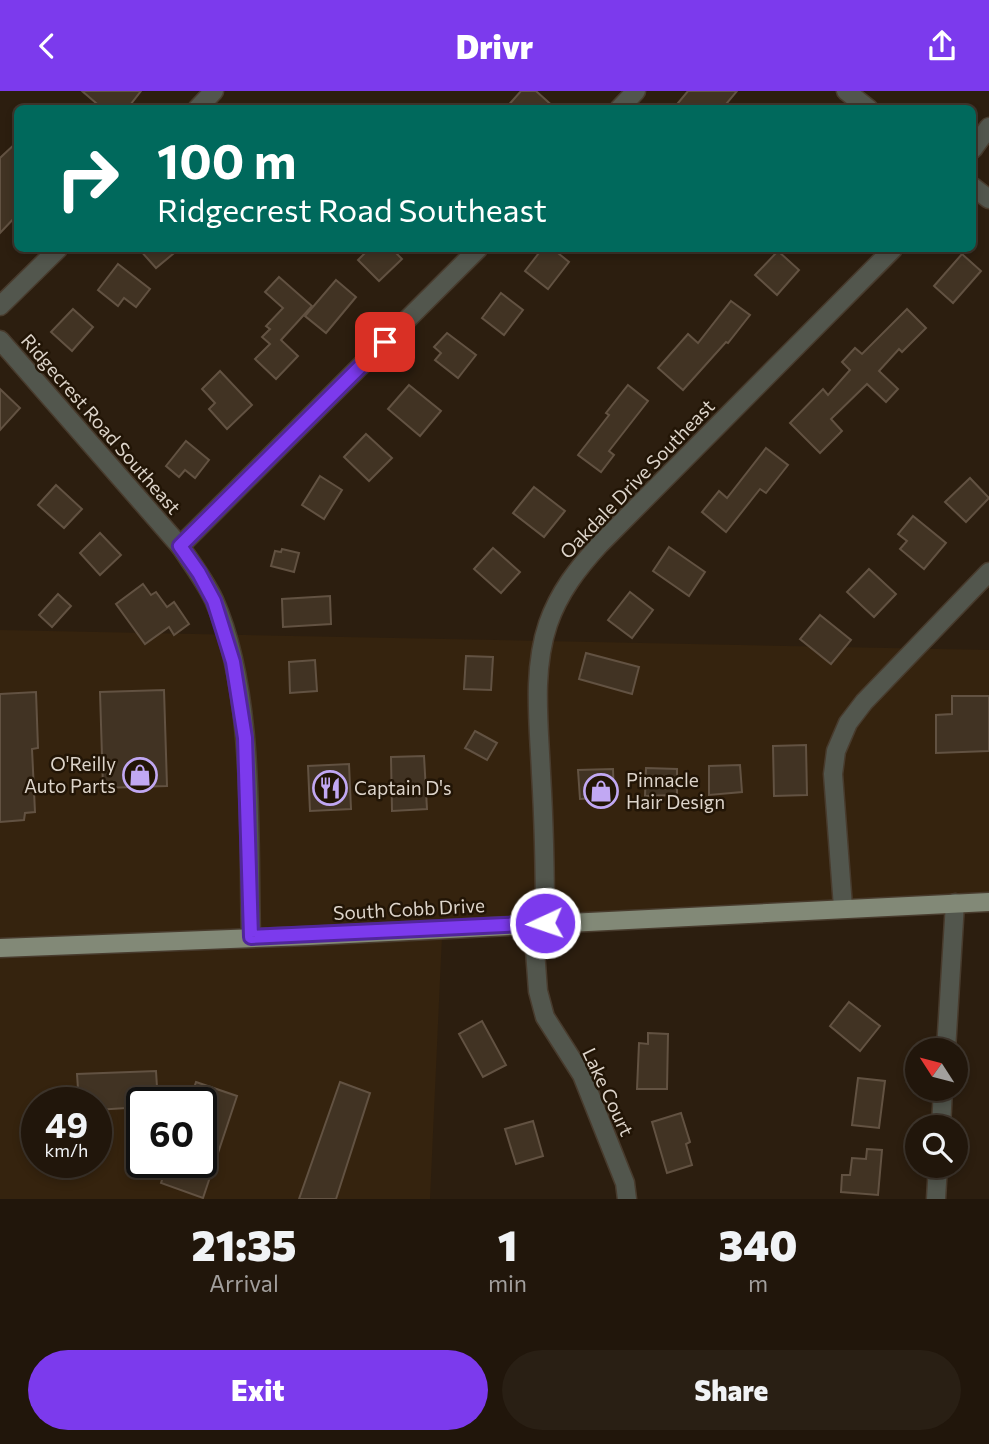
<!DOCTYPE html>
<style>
body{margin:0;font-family:Commissioner,sans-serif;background:#291f14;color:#f1f3f6;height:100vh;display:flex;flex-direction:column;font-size:26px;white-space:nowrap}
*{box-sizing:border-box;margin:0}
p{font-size:23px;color:#a29f9d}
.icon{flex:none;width:38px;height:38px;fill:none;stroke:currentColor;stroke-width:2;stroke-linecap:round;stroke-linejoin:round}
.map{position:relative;height:1108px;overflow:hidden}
.panel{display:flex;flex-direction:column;background:#21160b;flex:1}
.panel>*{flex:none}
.guide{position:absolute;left:14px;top:14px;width:962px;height:147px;border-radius:10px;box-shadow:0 4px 10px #0003,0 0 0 2px #3e352c;background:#00695c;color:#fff;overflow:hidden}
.needle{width:46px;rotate:306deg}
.fabs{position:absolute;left:905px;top:947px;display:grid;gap:14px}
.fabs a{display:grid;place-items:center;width:63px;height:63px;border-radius:50%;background:#21160b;box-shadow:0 4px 10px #0003,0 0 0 2px #3e352c;font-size:35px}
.speed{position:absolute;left:21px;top:996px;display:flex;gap:14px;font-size:35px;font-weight:700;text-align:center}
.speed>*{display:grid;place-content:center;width:91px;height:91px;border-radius:50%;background:#21160b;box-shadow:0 4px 10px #0003,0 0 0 2px #3e352c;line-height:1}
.speed small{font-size:18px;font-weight:400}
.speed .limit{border:4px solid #111;border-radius:10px;background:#fff;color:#111}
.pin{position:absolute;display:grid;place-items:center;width:60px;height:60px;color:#fff;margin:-30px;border-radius:14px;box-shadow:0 4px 10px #0006}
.me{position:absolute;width:77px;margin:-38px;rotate:267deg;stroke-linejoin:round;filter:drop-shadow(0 0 5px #0008)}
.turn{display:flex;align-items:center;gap:24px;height:147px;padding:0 28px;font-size:32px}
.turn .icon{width:91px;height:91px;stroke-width:2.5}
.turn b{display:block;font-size:49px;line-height:60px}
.eta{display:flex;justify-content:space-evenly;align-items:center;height:119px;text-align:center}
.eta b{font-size:42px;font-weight:800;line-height:49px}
.button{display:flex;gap:14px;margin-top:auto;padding:14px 28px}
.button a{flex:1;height:80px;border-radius:42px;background:#7c3aed;color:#fff;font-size:28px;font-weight:800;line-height:80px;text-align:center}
.button a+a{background:#291f14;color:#f1f3f6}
header{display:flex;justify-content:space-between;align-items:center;height:91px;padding:0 28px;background:#7c3aed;color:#fff;font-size:32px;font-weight:800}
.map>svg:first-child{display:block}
.built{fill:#35230e;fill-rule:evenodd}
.building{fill:#413323;stroke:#625242;stroke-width:2}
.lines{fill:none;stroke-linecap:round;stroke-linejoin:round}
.minor-casing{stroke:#483b2d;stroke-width:21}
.major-casing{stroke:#483b2d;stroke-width:21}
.minor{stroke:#52564d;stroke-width:18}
.major{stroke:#828977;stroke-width:18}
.route-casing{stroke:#51269a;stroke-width:18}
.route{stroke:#7c3aed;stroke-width:12}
.labels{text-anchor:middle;stroke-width:5;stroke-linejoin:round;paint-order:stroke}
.street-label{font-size:19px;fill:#ddd4ca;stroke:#221506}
.poi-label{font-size:19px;fill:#ddd4ca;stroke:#221506;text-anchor:start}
</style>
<header><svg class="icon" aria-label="back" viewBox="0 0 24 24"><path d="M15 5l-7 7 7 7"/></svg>Drivr<svg class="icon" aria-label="share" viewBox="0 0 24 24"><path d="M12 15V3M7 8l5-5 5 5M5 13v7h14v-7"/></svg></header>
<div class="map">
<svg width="989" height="1108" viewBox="0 0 989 1108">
<rect width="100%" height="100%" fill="#2c1e0f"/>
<path class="built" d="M0,539L989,559V819L442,845L430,1108H0ZM37,1012H96V1071H37ZM142,1012H201V1071H142Z"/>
<g class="building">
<path d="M82,0H141L127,18H103Z"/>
<path d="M521,0H536L556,18H505Z"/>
<path d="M688,0H737L722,18H673Z"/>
<path d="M18,50V123L0,142V67Z"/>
<path d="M139,158H179L156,177Z"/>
<path d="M369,158H392L402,168L379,190L358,169Z"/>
<path d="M542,158H553L569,171L548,198L525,180Z"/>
<path d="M778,160L799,179L777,204L755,184Z"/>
<path d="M962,163L981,180L953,212L934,195Z"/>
<path d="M118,173L150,198L136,216L124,207L118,215L98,199Z"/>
<path d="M279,186L312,215L281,249L298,265L276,288L255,268L270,253L262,246L270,238L266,235L283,217L265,201Z"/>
<path d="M336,189L356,206L326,242L305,225Z"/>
<path d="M501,202L523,219L504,244L482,227Z"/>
<path d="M731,210L750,224L728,252L726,251L683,299L658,277L688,243L698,252Z"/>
<path d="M73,218L93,236L72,260L51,241Z"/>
<path d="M907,218L926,237L902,261L899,258L879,280L898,298L886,311L867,293L831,328L842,340L820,362L790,332L823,298L828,304L850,279L842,271L855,257L862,263Z"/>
<path d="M447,242L476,264L458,287L435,269L441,262L434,256Z"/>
<path d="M220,280L252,314L227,338L209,318L215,312L202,298Z"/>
<path d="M409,294L441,320L420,345L388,318Z"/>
<path d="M628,294L648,310L609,360L614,364L601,381L578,364L609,324L606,322Z"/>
<path d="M0,298L20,317L0,339Z"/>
<path d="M366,343L392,367L369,390L344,366Z"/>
<path d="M186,350L209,369L195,387L185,379L179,386L166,375Z"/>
<path d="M766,357L788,374L766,402L760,398L726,441L702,421L719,400L727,407Z"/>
<path d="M320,385L342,399L324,428L302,414Z"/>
<path d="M970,387L989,407L966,431L945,411Z"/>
<path d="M56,394L82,418L64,437L38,414Z"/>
<path d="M534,396L565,420L544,446L513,422Z"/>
<path d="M913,425L946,452L924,478L900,458L907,450L898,443Z"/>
<path d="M100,442L121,464L100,484L80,462Z"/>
<path d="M669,456L705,481L689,505L653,480Z"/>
<path d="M493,457L520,481L501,502L474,478Z"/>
<path d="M282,458L299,462L294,481L271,475L275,460L281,461Z"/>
<path d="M869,478L896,503L874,526L847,501Z"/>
<path d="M143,493L151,504L156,501L167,516L174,511L189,533L174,544L169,536L145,553L116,513Z"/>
<path d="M630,501L653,519L632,547L608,529Z"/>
<path d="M58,503L71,515L52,536L39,524Z"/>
<path d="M330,505L331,533L283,536L282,508Z"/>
<path d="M820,524L851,549L831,573L800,548Z"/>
<path d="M586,562L639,576L632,603L579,588Z"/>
<path d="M466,565L493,566L491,599L464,598Z"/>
<path d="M315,569L317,600L290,602L289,571Z"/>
<path d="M164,599L167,695L103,697L100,601Z"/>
<path d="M36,601L38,657L32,658L35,721L25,722L24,729L0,731V603Z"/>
<path d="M952,605H989V660L936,662V624L952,623Z"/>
<path d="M475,640L497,652L487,669L465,657Z"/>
<path d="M806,654L807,704L774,705L773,655Z"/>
<path d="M424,665L427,718L392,720L391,666Z"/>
<path d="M349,673L351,718L310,720L308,675Z"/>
<path d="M740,674L742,701L709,704V675Z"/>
<path d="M646,677L677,678V704L645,705Z"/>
<path d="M613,678L614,706L580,708L578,679Z"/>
<path d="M849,911L880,935L860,960L830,935Z"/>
<path d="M482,930L506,974L483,986L459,943Z"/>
<path d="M648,942L668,943L667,998H637L639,952L648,953Z"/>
<path d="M156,980L158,1012H142V1016L96,1019V1012H79L77,983Z"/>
<path d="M858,987L885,990L879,1037L852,1034Z"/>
<path d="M196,991L237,1005L203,1107L161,1092L168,1071H201V1012H189Z"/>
<path d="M340,991L370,1002L336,1108H299Z"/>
<path d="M681,1022L690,1051L686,1053L692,1074L667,1082L652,1031Z"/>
<path d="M533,1030L543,1065L516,1073L505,1038Z"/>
<path d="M867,1058L882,1059L878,1104L841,1101L842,1084H850L852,1067L866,1068Z"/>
</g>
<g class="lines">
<g class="minor-casing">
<g id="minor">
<path d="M846,0L869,18"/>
<path d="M197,18L214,0"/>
<path d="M619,18L636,0"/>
<path d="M973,58L989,36"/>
<path d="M973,96L989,108"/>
<path d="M0,215L58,158"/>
<path d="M0,249L180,455C192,473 205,490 214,509C256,603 248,744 251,846"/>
<path d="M180,455L478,158"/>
<path d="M843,816L833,683L836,660L848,632L864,611L989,481"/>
<path d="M533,832L538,900L545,926L582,984L625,1092L627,1108"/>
<path d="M545,832C545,782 544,732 541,682C539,633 532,580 548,533C559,501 578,477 600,453L893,158"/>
<path d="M946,959L955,812"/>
<path d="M941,1036L943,998"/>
<path d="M936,1108L938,1074"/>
</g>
</g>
<g class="major-casing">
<path id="major" d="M0,857L308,845L989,811"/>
</g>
<use href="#minor" class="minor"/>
<use href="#major" class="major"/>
</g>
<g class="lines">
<g class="route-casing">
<path id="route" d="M385,251L180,455L199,482L214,510L233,571L245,647L251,846L545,832"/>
</g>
<use href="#route" class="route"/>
</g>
<defs>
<g id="shop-ring" transform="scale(1.75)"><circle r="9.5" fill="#221506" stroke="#c1a8f3" stroke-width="1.5"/><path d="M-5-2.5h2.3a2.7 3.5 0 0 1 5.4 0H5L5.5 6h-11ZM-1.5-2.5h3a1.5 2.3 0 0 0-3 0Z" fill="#c1a8f3"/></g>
<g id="restaurant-ring" transform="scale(1.75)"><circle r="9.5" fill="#221506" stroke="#c1a8f3" stroke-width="1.5"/><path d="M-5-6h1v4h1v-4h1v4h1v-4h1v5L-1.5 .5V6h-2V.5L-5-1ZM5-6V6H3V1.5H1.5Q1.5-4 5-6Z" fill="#c1a8f3"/></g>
</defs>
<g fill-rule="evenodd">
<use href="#shop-ring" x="140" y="684"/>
<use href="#restaurant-ring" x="330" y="697"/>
<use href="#shop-ring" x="601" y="700"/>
</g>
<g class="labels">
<g class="street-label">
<text transform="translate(101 333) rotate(49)" y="7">Ridgecrest Road Southeast</text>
<text transform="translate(637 388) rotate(-46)" y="7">Oakdale Drive Southeast</text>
<text transform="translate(409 818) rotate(-3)" y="7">South Cobb Drive</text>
<text transform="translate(608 1001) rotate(65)" y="7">Lake Court</text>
</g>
<g class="poi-label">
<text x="116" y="680" text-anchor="end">O'Reilly<tspan x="116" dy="22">Auto Parts</tspan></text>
<text x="626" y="696">Pinnacle<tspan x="626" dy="22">Hair Design</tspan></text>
<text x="354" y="704">Captain D's</text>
</g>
</g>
</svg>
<div class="fabs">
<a><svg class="needle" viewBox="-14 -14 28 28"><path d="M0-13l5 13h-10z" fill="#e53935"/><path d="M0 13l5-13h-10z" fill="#a29f9d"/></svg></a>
<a><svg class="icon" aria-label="search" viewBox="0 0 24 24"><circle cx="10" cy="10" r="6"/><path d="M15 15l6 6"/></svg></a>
</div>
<div class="speed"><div>49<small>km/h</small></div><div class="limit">60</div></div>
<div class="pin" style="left:385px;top:251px;background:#d93025"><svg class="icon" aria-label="arrive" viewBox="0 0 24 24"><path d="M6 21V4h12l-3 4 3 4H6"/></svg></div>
<svg class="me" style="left:545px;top:832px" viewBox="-20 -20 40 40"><circle r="17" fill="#7c3aed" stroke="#fff" stroke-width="3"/><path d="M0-11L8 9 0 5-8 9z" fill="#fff"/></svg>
<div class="guide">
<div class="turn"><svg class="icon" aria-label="right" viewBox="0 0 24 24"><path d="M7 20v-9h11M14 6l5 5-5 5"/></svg><div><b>100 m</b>Ridgecrest Road Southeast</div></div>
</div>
</div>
<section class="panel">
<div class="eta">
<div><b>21:35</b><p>Arrival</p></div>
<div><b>1</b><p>min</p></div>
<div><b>340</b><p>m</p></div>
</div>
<div class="button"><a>Exit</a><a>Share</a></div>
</section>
